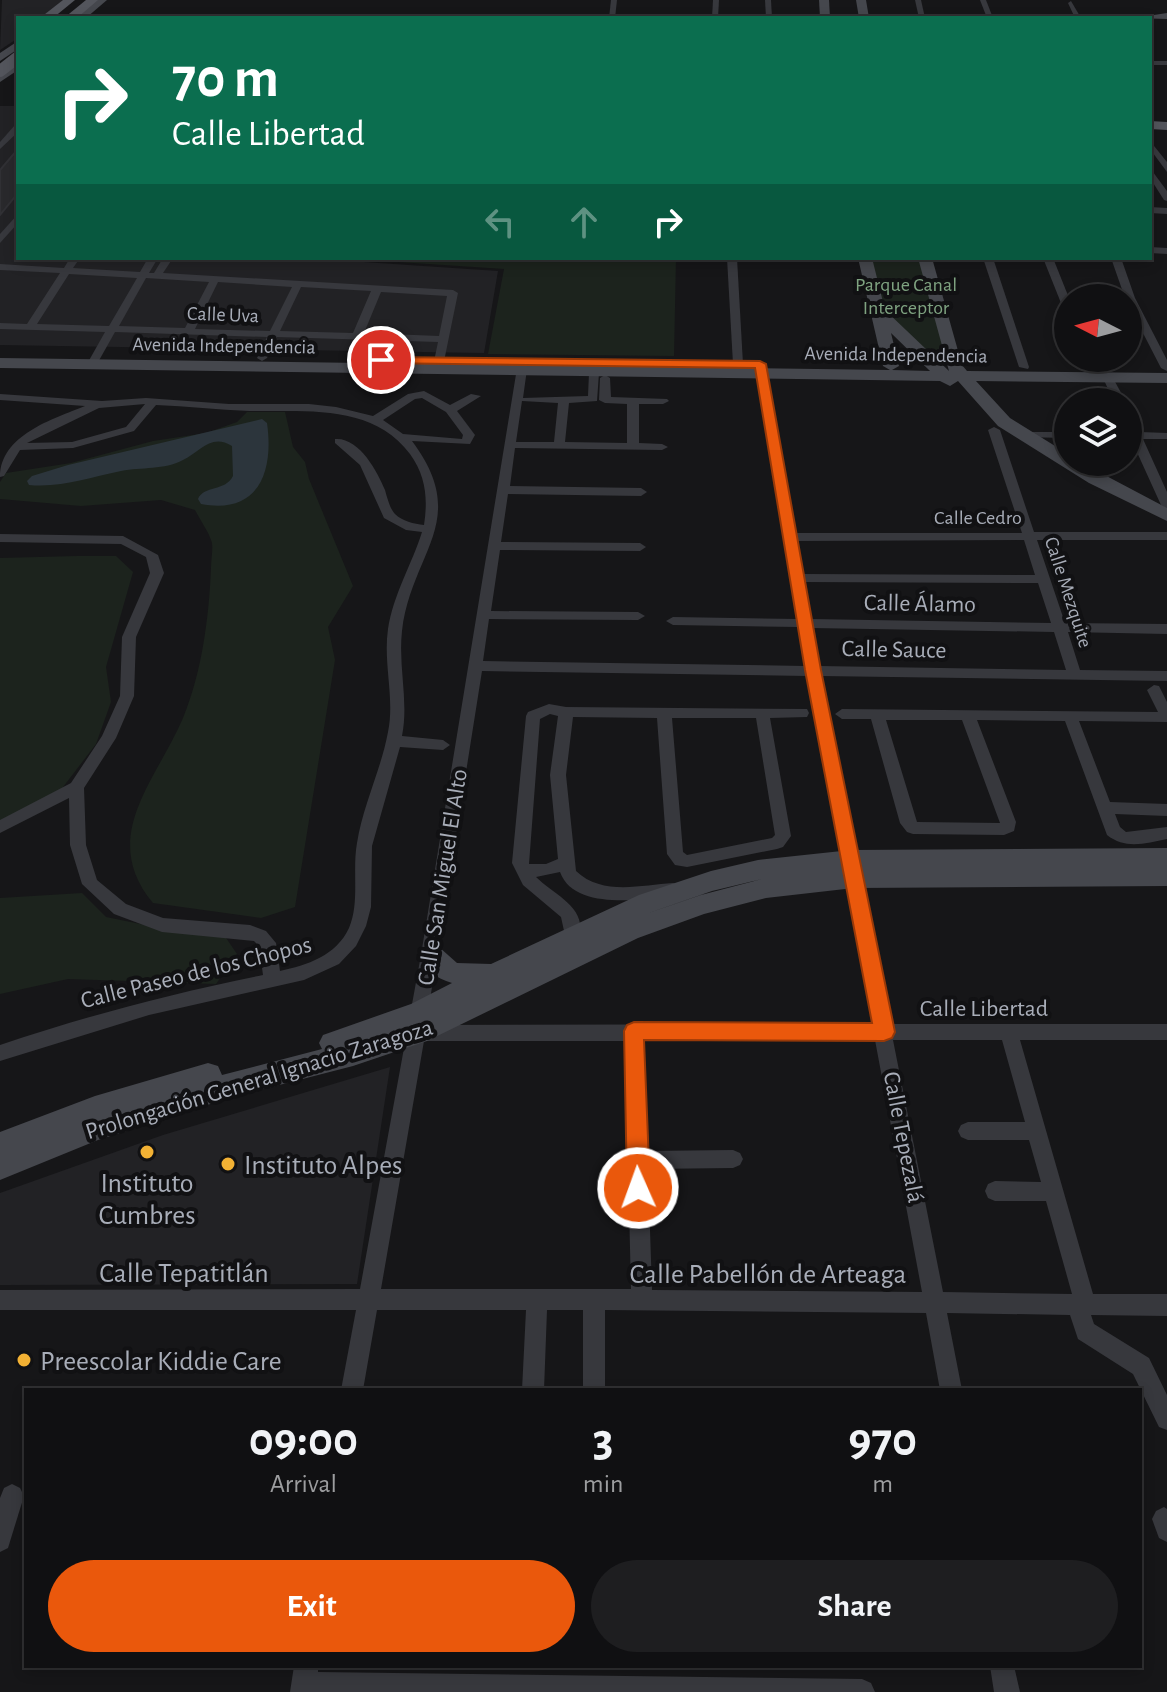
<!DOCTYPE html>
<meta charset="utf-8">
<style>
body{margin:0;font-family:"Alegreya Sans",sans-serif;background:#1e1e20;color:#f1f3f6;height:100vh;display:flex;flex-direction:column;font-size:30px;white-space:nowrap}
*{box-sizing:border-box;margin:0}
p{font-size:26px;color:#9c9d9f}
.icon{flex:none;width:44px;height:44px;fill:none;stroke:currentColor;stroke-width:2;stroke-linecap:round;stroke-linejoin:round}
.map{position:relative;flex:1;overflow:hidden}
.drawer{position:absolute;left:24px;top:1388px;width:1118px;height:280px;display:flex;flex-direction:column;background:#101012;border-radius:0px;box-shadow:0 4px 12px #0003,0 0 0 2px #303032}
.drawer>*{flex:none}
.guide{position:absolute;left:16px;top:16px;width:1136px;height:244px;border-radius:0px;box-shadow:0 4px 12px #0003,0 0 0 2px #303032;background:#0b6e4f;color:#fff;overflow:hidden}
.needle{width:52px;rotate:276deg}
.fabs{position:absolute;left:1054px;top:284px;display:grid;gap:16px}
.fabs a{display:grid;place-items:center;width:88px;height:88px;border-radius:50%;background:#101012;box-shadow:0 4px 12px #0003,0 0 0 2px #303032;font-size:40px}
.pin{position:absolute;display:grid;place-items:center;width:68px;height:68px;color:#fff;margin:-34px;border:4px solid #fff;border-radius:50%;box-shadow:0 2px 8px #0007}
.me{position:absolute;width:88px;margin:-44px;rotate:358deg;stroke-linejoin:round;filter:drop-shadow(0 0 6px #0008)}
.turn{display:flex;align-items:center;gap:28px;height:168px;padding:0 24px;font-size:36px}
.turn .icon{width:104px;height:104px;stroke-width:2.5}
.turn b{display:block;font-size:56px;line-height:68px}
.lanes{display:flex;align-items:center;height:76px;padding:0 24px;background:#0003;justify-content:center;gap:40px;direction:ltr}
.lanes .off{opacity:.35}
.eta{display:flex;justify-content:space-evenly;align-items:center;height:136px;text-align:center}
.eta b{font-size:48px;font-weight:700;line-height:56px}
.button{display:flex;gap:16px;margin-top:auto;padding:16px 24px}
.button a{flex:1;height:92px;border-radius:48px;background:#ea580c;color:#fff;font-size:32px;font-weight:700;line-height:92px;text-align:center}
.button a+a{background:#1e1e20;color:#f1f3f6}
.map>svg:first-child{display:block}
.built{fill:#222225}
.green{fill:#1c231d}
.water{fill:#2c353c}
.building{fill:#29292c;stroke:#303034;stroke-width:2}
.lines{fill:none;stroke-linecap:round;stroke-linejoin:round}
.street{fill:#37383d;fill-rule:evenodd}
.secondary{fill:#45474d;fill-rule:evenodd}
.primary{fill:#53555c;fill-rule:evenodd}
.primary-bridge{stroke:#53555c;stroke-width:12}
.route{fill:#ea580c;stroke:#983908;stroke-width:2}
.poi-dot{fill:#f2b134;stroke:#111113;stroke-width:3}
.labels{text-anchor:middle;stroke-width:8;stroke-linejoin:round;paint-order:stroke}
.far-park-label{font-size:20px;fill:#7fa381;stroke:#111113}
.far-street-label{font-size:20px;fill:#a8adb8;stroke:#111113}
.street-label{font-size:24px;fill:#a8adb8;stroke:#111113}
.near-poi-label{font-size:28px;fill:#a8adb8;stroke:#111113;text-anchor:start}
.near-street-label{font-size:28px;fill:#a8adb8;stroke:#111113}
</style>
<div class="map">
<svg width="1167" height="1692" viewBox="0 0 1167 1692">
<rect width="100%" height="100%" fill="#161618"/>
<g class="built">
<path d="M2,0H64L42,18H18V38L0,50Z"/>
<path d="M0,106H18V258H304L498,271L484,353L0,345Z"/>
<path d="M390,1067L357,1284L0,1285V1193L163,1135Z"/>
</g>
<g class="green">
<path d="M338,258H676L674,356L488,354L504,269Z"/>
<path d="M871,258H920L950,361L940,363L883,310Z"/>
<path d="M247,412H285L293,447L305,462L309,479L353,586L328,627L335,660L295,907L261,918L153,903C98,837 156,781 183,718C202,672 209,617 211,568C211,560 213,550 212,543C209,532 200,520 195,510L161,500L81,506L0,499V482L6,473L71,463L153,441L206,433L237,422Z"/>
<path d="M77,556H116L133,572L106,667L111,702L96,744L60,791L0,825V558Z"/>
<path d="M82,893L106,917L165,929L222,932L237,954L216,984L68,979L0,994V898Z"/>
</g>
<path class="water" d="M262,419L267,423C274,471 259,515 201,504L198,499C204,485 225,492 233,476L232,446C211,433 200,452 183,460C164,470 142,467 121,471C90,477 62,488 29,485L27,481L32,476L68,465Z"/>
<path class="building" d="M18,149V193L0,215V170Z"/>
<g class="lines">
<g class="street">
<path d="M611,0H617L615,18H609Z"/>
<path d="M713,0H719L718,18H712Z"/>
<path d="M765,0H771L772,18H766Z"/>
<path d="M915,0H921L925,18H919Z"/>
<path d="M980,0H986L993,18H987Z"/>
<path d="M1071,1L1081,18H1075L1068,3Z"/>
<rect x="1150" y="61" width="17" height="4"/>
<path d="M15,125H18V132L0,149V142Z"/>
<path d="M1150,141L1167,162V172L1150,149Z"/>
<path d="M1150,168L1167,191V201L1164,200L1150,178Z"/>
<path d="M1150,207L1167,208V214L1150,213Z"/>
<path d="M18,214V223L0,243V234Z"/>
<path d="M1150,247L1167,248V254L1150,253Z"/>
<path d="M70,258H80L73,268L140,272L148,258H158L149,273H154L163,258H173L163,273L453,290L458,293L442,371L437,374L432,371L438,342L277,337L267,358L262,361L257,358L267,337L115,332L97,364L92,367L87,364L105,332L0,329V323L27,324L60,273L0,270V264L64,268ZM69,274L137,278L109,326L37,324ZM146,278L209,282L185,328L119,326ZM218,282L292,287L270,331L195,329ZM301,287L371,291L353,333L280,331ZM381,292L447,296L439,336L364,333Z"/>
<path d="M727,258H737L743,364L738,367L733,364Z"/>
<path d="M983,258H993L1029,367L1028,369L1019,367Z"/>
<path d="M1043,258H1053L1069,298L1068,311L1063,308Z"/>
<path d="M1111,258H1121L1135,298L1167,360V371L1161,368L1128,304V298H1125Z"/>
<path d="M1083,358H1093L1097,367L1096,369H1088Z"/>
<path d="M523,359L528,362L523,398L588,396L589,373L594,370L599,373L597,401L569,403L565,442L627,443V404L605,403L599,400L600,378L605,375L610,378L611,397L667,399L669,401L663,404H639V443L662,444L668,447L662,450L515,448L510,486L641,488L647,492L641,496L508,494L501,542L640,543L646,547L640,551L500,550L491,611L638,612L645,616L638,620L489,619L483,661L805,666L799,627L673,625L666,621L673,617L797,619L755,364L760,361L765,364L796,533H1022L988,430L994,427L1000,430L1034,532H1167V540H1037L1065,623L1167,624V634L1068,632L1080,670L1167,671V681L821,676L890,1024H1167V1040H1020L1093,1294H1167V1316L1091,1315L1094,1324L1149,1358L1167,1395V1430L1159,1427L1133,1374L1078,1339L1070,1315L947,1313L962,1390H940L926,1313L605,1310V1390H583V1310H547L544,1390H522L526,1310H377L363,1390H341L356,1310H0V1290L360,1289L421,955L518,362ZM522,401L558,403L554,442H516ZM1024,540L1035,575L803,574L797,541ZM804,582L1038,583L1051,623L811,619ZM812,628L1054,632L1066,670L819,666ZM482,671L807,676L872,1024L426,1025ZM875,1040L922,1292L652,1290L648,1169L733,1168L740,1165L743,1159L740,1153L733,1150L647,1151L643,1041ZM893,1040H1002L1025,1122H968L961,1125L958,1131L961,1137L968,1140H1029L1041,1182L995,1181L988,1184L985,1191L988,1198L995,1201H1046L1072,1294L943,1292ZM424,1041H625L631,1289H381Z"/>
<path d="M1108,375L1113,378L1126,402H1114L1103,378Z"/>
<path d="M424,391L450,405L471,394L481,396L457,411L475,435L470,444L412,441C472,521 411,552 402,631C398,667 409,701 402,736L443,740L450,745L443,750L400,747L372,846L371,907L366,926L356,946L339,964L304,980L149,1015L0,1061V1045C86,1016 173,993 263,975L259,946L254,941L162,932L114,914L82,884L70,845L69,798L0,833V820L71,783L102,736L120,696L122,637L150,573L146,557L121,544L0,542V534L123,536L158,555L164,573L136,637L134,696L116,738L84,788L86,845L97,880L126,904L163,918L250,925L266,931L276,943L280,971C307,965 336,956 349,928C360,902 352,871 357,843C363,805 381,770 388,732C395,698 383,664 388,629C393,595 412,564 422,532L406,530L384,518L360,465L335,443V439C359,437 377,471 385,490C387,497 390,509 395,514C402,521 414,524 424,525C428,499 426,476 410,454C372,403 305,412 249,411C218,410 187,406 156,405L134,431L73,448L20,450L4,476L0,477C0,435 53,419 85,406L0,400V394L102,401L146,398L229,404H309L336,407L373,416L408,394ZM422,398L446,412L463,435L462,439L403,434L383,420L415,399ZM145,404L126,427L72,442L27,443L99,408Z"/>
<path d="M1128,416L1132,417L1140,432L1167,433V439H1143L1167,492V509L1161,505L1131,439L1128,438Z"/>
<path d="M1023,432H1068V438L1019,437L1017,435Z"/>
<path d="M1154,685L1159,686L1167,702V722L1079,721L1110,802L1167,804V816L1115,814L1120,827L1126,832L1167,827V839C1146,843 1126,850 1107,835L1065,721L977,720L1016,822L1014,831L1004,835L913,834L907,832L900,823L871,719H842L835,714L842,709L1158,712L1147,690ZM886,720H962L1000,823L917,822Z"/>
<path d="M549,704L566,707L807,709L809,713L807,717L770,718L791,836L783,847L777,849L687,867L675,865L667,854L657,718L573,717L566,775L576,871C602,896 641,885 673,883L679,885L681,890L679,895L673,897C641,899 574,911 560,872L536,877C554,895 590,908 578,940L572,942L566,940L561,917L523,885L512,863L526,716L528,712ZM550,714L558,716L550,775L558,859L546,864H529L540,719ZM672,718H756L775,835L772,838L687,855L683,852Z"/>
<path d="M12,1484L20,1488L24,1496L8,1548L0,1552V1498L4,1488Z"/>
<path d="M1164,1507L1167,1509V1542L1159,1538L1152,1519L1156,1511Z"/>
<path d="M294,1666H318V1672L862,1679L871,1683L875,1692H290Z"/>
<path d="M990,1666H1014L1020,1692H994Z"/>
</g>
<g class="secondary">
<path d="M96,0H107L86,18H75Z"/>
<path d="M819,0H829L830,18H820Z"/>
<path d="M856,0H866L869,18H859Z"/>
<path d="M1167,13V19L1134,18Z"/>
<path d="M18,41V49L0,61V53Z"/>
<path d="M18,62V70L0,82V73Z"/>
<path d="M858,258H872L885,310L949,371L918,258H932L962,365L967,371L1167,373V383L976,381L1010,418L1068,454V462H1080L1167,508V521L1089,483L998,426L958,381L950,386L940,381L0,368V358L890,370L883,366ZM891,333L930,371L892,370L899,366Z"/>
<path d="M1167,848V886L854,888L766,898L704,914L638,938L427,1041L353,1066L229,1098L98,1140L0,1180V1132L95,1096L208,1063L218,1066L222,1075L322,1049L319,1043L323,1035L411,1004L452,983C436,978 425,970 417,955L421,947L430,944L439,947L457,963L491,964L639,895L711,871L758,860L851,850ZM762,879L701,895L640,916L712,891Z"/>
</g>
<g class="primary">
<path d="M63,0H75L53,18H40Z"/>
<path d="M86,0H98L77,18H64Z"/>
<path d="M1150,121L1167,122V130L1150,129Z"/>
</g>
<path class="primary-bridge" d="M0,71L18,57"/>
</g>
<path class="route" d="M381,357L760,361L766,364L821,670L895,1032L892,1038L884,1041L644,1040L650,1188L646,1196L638,1199L630,1196L627,1188L624,1031L627,1025L634,1022L872,1023L805,670L755,368L377,363L375,360Z"/>
<g class="poi-dot">
<circle cx="147" cy="1152" r="8"/>
<circle cx="228" cy="1164" r="8"/>
<circle cx="24" cy="1360" r="8"/>
</g>
<g class="labels">
<g class="far-park-label">
<text x="906" y="291">Parque Canal<tspan x="906" dy="23">Interceptor</tspan></text>
</g>
<g class="far-street-label">
<text transform="translate(223 314) rotate(2)" y="7">Calle Uva</text>
<text transform="translate(224 345) rotate(1)" y="7">Avenida Independencia</text>
<text transform="translate(896 354) rotate(1)" y="7">Avenida Independencia</text>
<text x="978" y="524">Calle Cedro</text>
<text transform="translate(1069 592) rotate(72)" y="7">Calle Mezquite</text>
</g>
<g class="street-label">
<text transform="translate(920 603) rotate(1)" y="8">Calle Álamo</text>
<text transform="translate(894 649) rotate(1)" y="8">Calle Sauce</text>
<text transform="translate(442 877) rotate(-81)" y="8">Calle San Miguel El Alto</text>
<text transform="translate(196 972) rotate(-14)" y="8">Calle Paseo de los Chopos</text>
<text x="984" y="1016">Calle Libertad</text>
<text transform="translate(259 1079) rotate(-17)" y="8">Prolongación General Ignacio Zaragoza</text>
<text transform="translate(904 1137) rotate(79)" y="8">Calle Tepezalá</text>
</g>
<g class="near-poi-label">
<text x="244" y="1174">Instituto Alpes</text>
<text x="147" y="1192" text-anchor="middle">Instituto<tspan x="147" dy="32">Cumbres</tspan></text>
<text x="40" y="1370">Preescolar Kiddie Care</text>
</g>
<g class="near-street-label">
<text x="184" y="1282">Calle Tepatitlán</text>
<text x="768" y="1283">Calle Pabellón de Arteaga</text>
</g>
</g>
</svg>
<div class="fabs">
<a><svg class="needle" viewBox="-14 -14 28 28"><path d="M0-13l5 13h-10z" fill="#e53935"/><path d="M0 13l5-13h-10z" fill="#9c9d9f"/></svg></a>
<a><svg class="icon" aria-label="layers" viewBox="0 0 24 24"><path d="M12 4l9 5-9 5-9-5zM3 14l9 5 9-5"/></svg></a>
</div>
<div class="pin" style="left:381px;top:360px;background:#d93025"><svg class="icon" aria-label="arrive" viewBox="0 0 24 24"><path d="M6 21V4h12l-3 4 3 4H6"/></svg></div>
<svg class="me" style="left:638px;top:1188px" viewBox="-20 -20 40 40"><circle r="17" fill="#ea580c" stroke="#fff" stroke-width="3"/><path d="M0-11L8 9 0 5-8 9z" fill="#fff"/></svg>
<div class="guide">
<div class="turn"><svg class="icon" aria-label="right" viewBox="0 0 24 24"><path d="M7 20v-9h11M14 6l5 5-5 5"/></svg><div><b>70 m</b>Calle Libertad</div></div>
<div class="lanes"><svg class="icon off" aria-label="left" viewBox="0 0 24 24"><path d="M17 20v-9H6M10 6l-5 5 5 5"/></svg><svg class="icon off" aria-label="ahead" viewBox="0 0 24 24"><path d="M12 20V5M6 11l6-6 6 6"/></svg><svg class="icon" aria-label="right" viewBox="0 0 24 24"><path d="M7 20v-9h11M14 6l5 5-5 5"/></svg></div>
</div>
<section class="drawer">
<div class="eta">
<div><b>09:00</b><p>Arrival</p></div>
<div><b>3</b><p>min</p></div>
<div><b>970</b><p>m</p></div>
</div>
<div class="button"><a>Exit</a><a>Share</a></div>
</section>
</div>
